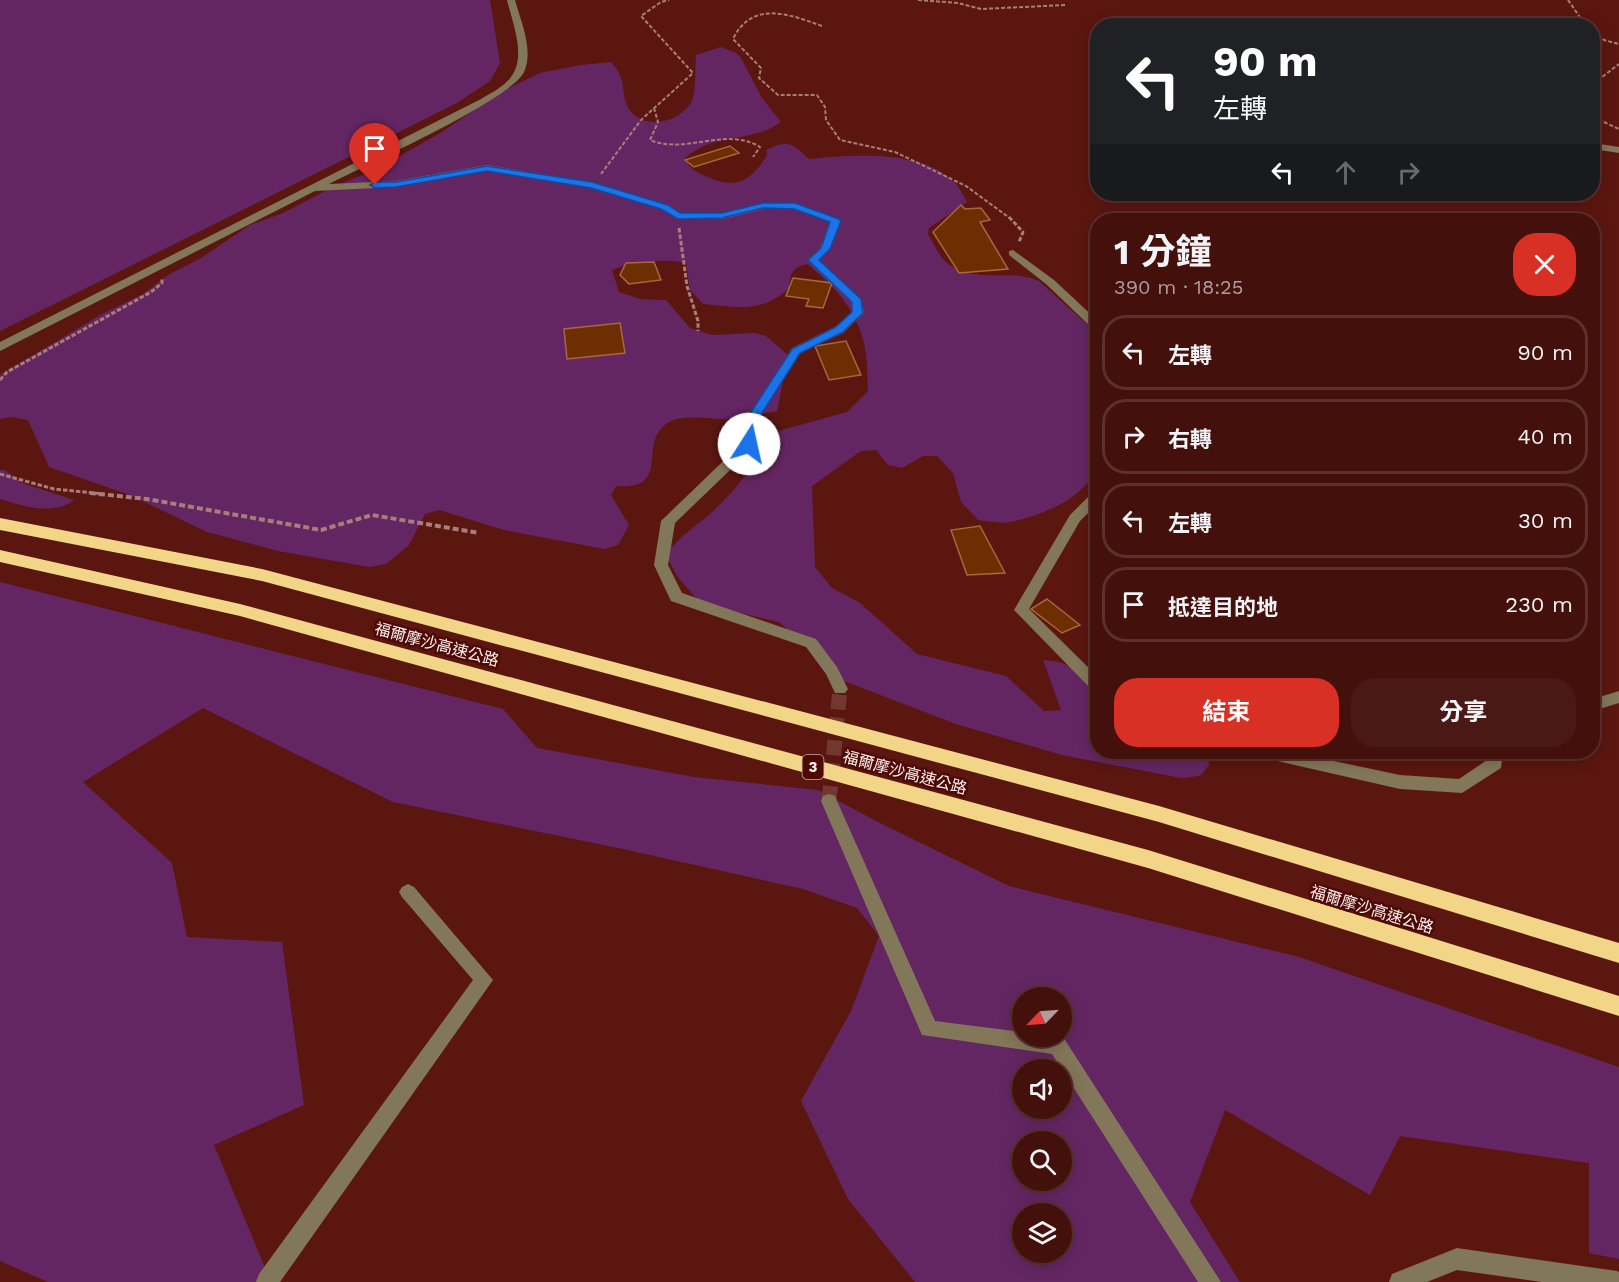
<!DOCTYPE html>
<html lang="zh-TW">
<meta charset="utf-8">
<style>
body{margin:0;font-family:"Work Sans","Noto Sans TC",sans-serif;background:#4b1915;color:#f1f3f6;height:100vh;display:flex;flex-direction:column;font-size:22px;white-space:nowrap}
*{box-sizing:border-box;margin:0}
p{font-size:20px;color:#af9d9d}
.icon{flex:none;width:33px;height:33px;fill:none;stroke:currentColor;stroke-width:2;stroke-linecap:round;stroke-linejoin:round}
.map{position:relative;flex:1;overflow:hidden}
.drawer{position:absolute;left:1090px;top:213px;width:510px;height:546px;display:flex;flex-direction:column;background:#44100c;border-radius:24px;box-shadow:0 3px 15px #0003,0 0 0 2px #5c302d}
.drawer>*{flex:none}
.top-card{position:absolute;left:1090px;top:18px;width:510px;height:183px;border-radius:24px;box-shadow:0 3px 15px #0003,0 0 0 2px #5c302d;background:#202124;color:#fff;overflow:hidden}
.needle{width:39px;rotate:245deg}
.fabs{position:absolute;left:1012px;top:987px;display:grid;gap:12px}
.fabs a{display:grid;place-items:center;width:60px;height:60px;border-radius:50%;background:#44100c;box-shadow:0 3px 15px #0003,0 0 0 2px #5c302d;font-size:30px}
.pin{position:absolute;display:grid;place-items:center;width:51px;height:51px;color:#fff;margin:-62px -26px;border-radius:50% 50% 50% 0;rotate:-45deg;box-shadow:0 0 6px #0007}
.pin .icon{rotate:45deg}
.me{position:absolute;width:66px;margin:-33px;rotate:10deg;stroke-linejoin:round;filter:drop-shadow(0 0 4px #0008)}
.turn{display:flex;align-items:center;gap:21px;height:126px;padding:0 24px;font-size:27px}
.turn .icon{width:78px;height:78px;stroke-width:2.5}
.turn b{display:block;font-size:42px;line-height:51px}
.lanes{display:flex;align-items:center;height:57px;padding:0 24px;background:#0003;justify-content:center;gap:30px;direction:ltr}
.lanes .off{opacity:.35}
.round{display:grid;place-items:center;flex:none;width:63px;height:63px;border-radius:24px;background:#4b1915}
.head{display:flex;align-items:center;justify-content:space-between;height:102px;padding:0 24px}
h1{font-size:36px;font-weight:700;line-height:45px}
.button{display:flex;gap:12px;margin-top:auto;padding:12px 24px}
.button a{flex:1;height:69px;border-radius:24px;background:#d93025;color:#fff;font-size:24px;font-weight:700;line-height:69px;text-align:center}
.button a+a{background:#4b1915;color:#f1f3f6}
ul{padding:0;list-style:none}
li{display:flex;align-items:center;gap:18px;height:75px;margin:0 12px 9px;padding:0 12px;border:3px solid #5c302d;border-radius:24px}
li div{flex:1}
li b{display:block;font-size:22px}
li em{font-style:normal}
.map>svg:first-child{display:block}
.green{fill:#642662;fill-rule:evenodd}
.building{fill:#6d2f02;stroke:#aa6640;stroke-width:1.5}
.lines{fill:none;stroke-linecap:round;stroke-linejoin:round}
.minor-tunnel{stroke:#733732;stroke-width:15;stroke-dasharray:15 8;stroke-linecap:butt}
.path-far2{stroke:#a77e7a;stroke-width:2;stroke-dasharray:4 2;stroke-linecap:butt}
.path-far1{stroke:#a77e7a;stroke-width:3;stroke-dasharray:4.5 2;stroke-linecap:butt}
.path{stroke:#a77e7a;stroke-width:4;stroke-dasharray:6 3;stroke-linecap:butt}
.minor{fill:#837759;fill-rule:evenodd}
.highway{fill:#f3d588;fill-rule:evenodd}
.route{fill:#1a73e8;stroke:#114b97;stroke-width:1.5}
.labels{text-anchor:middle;stroke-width:5;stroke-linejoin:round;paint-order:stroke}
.shield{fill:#4f0905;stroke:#c7acaa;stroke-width:1.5}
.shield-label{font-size:15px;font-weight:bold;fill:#fbf2f0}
.street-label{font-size:16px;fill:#fbf2f0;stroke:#4f0905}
</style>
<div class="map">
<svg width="1619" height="1282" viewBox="0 0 1619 1282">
<rect width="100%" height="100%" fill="#5b1610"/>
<g class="green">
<path d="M0,0H490L500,63L490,81L457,103L0,331Z"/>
<path d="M721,47L736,53L741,58L762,98L781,122C751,144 714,131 684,159C692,170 697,173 710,178C738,190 752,179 767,155L766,150C789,139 791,143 809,159C851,155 922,149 954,182C960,187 963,196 967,202L929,228L928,234C933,242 937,252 943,259C970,287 1009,267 1039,281L1098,334V463C1089,497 1042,516 1010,522C1000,524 988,521 978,520L961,502L953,473L937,456H923L902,468L888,465L876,450L861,451L812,486L815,567L832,588L859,602L917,654L1006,676L1044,711L1061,710L1043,660L1060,662L1098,680V752H1208L1209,765L1200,776L1181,778L1062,755L956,724L844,681L779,622L701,604L677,576L666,555C678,537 696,526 711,513C729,497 745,477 758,458L754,450L760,441L782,430L847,412L868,391C867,377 868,362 865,348C859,313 834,285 807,264C792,268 790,273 789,288C762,314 737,307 703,304L690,290L686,263C664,258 633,262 612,270L619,292L640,299L666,300L690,328L712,335L754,333L766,336L788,355L777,411C763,413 749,417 735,419C716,421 682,412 666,424C637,445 673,490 616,486L611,495L629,525L618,545L604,549L504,530L439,510L425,514L409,545L386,564L369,567L278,551L207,532L130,495L49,467L28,420L11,417L0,419V375L102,314L143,294L168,275L201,258L250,225L283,213L333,187L375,170L442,132L502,91L540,73L581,65L611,62C629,82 619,92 629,109C642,131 681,123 692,101C696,93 695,66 696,55Z"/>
<path d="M0,470H5L22,483L74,500C53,516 24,506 0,499Z"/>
<path d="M0,582L503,709L537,748L694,777L818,790L880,823L1009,886L1299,957L1619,1067V1259L1589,1253V1163L1400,1136L1370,1195L1225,1110L1190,1202L1240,1282H915L848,1199L801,1101L851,1011L879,936L857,908L803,889L623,849L393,802L203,708L83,782L172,863L187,937L282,942L304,1105L214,1145L271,1282H48L0,1261ZM1023,998H1062V1036H1023ZM1023,1070H1062V1108H1023ZM1023,1142H1062V1180H1023ZM1023,1214H1062V1252H1023Z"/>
</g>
<g class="building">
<path d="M730,146L739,153L694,167L685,160Z"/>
<path d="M961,205L965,209L981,208L990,220L980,222L1008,269L959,273L933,232Z"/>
<path d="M654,262L661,280L629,284L620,275L626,263Z"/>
<path d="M793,278L832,283L823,308L806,306L809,299L786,296Z"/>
<path d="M620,323L625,353L567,359L564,329Z"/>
<path d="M846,341L861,375L829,380L815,346Z"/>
<path d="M980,526L1005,573L967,575L951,530Z"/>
<path d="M1047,599L1080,625L1062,633L1031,609Z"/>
</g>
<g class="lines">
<path class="minor-tunnel" d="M829,801L840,689"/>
<g class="path-far2">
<path d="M918,0L958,3L981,9L1066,5"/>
<path d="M1568,0L1586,26"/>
<path d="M822,26C789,14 752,0 733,39L761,68L759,78L778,95H817L825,107L826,120L840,140L895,152L966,186L1011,219"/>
<path d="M1593,32L1604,40L1619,44"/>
<path d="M1593,84L1619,64"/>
<path d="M654,108L658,122L650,140C686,155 726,126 760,147L753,157"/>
<path d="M1593,117L1619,129"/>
<path d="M601,174L641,120L693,73L641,16L661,2L669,0"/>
</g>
<g class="path-far1">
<path d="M1009,217L1023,232L1019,242"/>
<path d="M679,228L687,286L698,321V331"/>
<path d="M0,380L7,372L151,292L162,283V278"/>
<path d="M0,474L54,489L104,494"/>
</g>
<path class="path" d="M90,493L147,499L321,530L372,515L479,533"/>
<g class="minor">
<path d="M507,0H515C521,22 534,50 524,72C511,100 364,166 329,184L396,181L487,165L592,182L669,205L680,213H722L763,203H795L840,219L841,221L830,249L819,260L861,299L864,313L843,333L800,353L752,429L755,444L754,447L675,523L668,565L682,593L816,639L837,667L848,689L845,693H835L826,674L806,647L671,601L654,565L661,521L742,443L740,429L792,348L835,327L852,312L851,302L807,260L820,248L830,222L794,209H763L722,219H678L661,209L591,188L487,171L396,187L315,191L0,351V342L481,99C491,93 504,87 511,77C527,56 512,22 507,0Z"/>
<path d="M1593,143L1619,147V153L1593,149Z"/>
<path d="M1013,250L1054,280L1098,321V331L1094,330L1046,284L1009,255V251Z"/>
<path d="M1098,490V503L1080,521L1029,609L1098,677V693L1093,691L1014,610L1070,515L1093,492Z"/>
<path d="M1619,691V703L1593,711V699Z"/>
<path d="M1256,752H1291L1400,775L1459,779L1487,760V752H1503L1501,768L1462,793L1400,789L1264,758L1258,757Z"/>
<path d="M829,794L835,796L837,801L935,1021L1023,1032V1036H1055L1065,1040L1221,1282H1198L1052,1054L922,1035L821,801L823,796Z"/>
<path d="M408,884L414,887L493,980L280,1282H256L259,1274L473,980L402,897L399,892L402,887Z"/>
<path d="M1457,1248L1617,1271L1619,1272V1282H1542L1457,1270L1427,1282H1389L1392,1274Z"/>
</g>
<g class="highway">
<path d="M0,518L262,569L1159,806L1619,943V963L1159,822L262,581L0,530Z"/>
<path d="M0,550L240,604L1148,850L1619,996V1016L1148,868L240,616L0,562Z"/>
</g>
</g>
<path class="route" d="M487,166L592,182L668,205L680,213H722L763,203H795L839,219L841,221L830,249L819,260L861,299L863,313L843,332L800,353L752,429L755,444L753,447H745L740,429L792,349L836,327L852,312V302L808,260L821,248L830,222L794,209L763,208L722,218L678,219L661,209L591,188L487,171L396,187L375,188L370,185L375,182H396Z"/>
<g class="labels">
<rect class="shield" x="802.5" y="755" width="21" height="24" rx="4.5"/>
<g class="shield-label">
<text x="813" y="772">3</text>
</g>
<g class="street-label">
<text transform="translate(437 644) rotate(15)" y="6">福爾摩沙高速公路</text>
<text transform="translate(905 772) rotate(15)" y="6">福爾摩沙高速公路</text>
<text transform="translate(1372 909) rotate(17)" y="6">福爾摩沙高速公路</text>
</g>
</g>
</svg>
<div class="fabs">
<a><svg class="needle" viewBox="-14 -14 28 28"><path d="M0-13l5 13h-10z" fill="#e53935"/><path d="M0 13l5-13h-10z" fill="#af9d9d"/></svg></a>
<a><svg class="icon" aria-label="sound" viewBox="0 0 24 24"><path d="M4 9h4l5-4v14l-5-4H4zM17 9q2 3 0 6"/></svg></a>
<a><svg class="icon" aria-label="search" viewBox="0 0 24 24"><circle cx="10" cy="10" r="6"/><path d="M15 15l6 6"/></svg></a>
<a><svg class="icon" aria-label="layers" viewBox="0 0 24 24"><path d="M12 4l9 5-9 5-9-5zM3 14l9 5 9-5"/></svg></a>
</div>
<div class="pin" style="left:375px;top:185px;background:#d93025"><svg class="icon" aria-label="arrive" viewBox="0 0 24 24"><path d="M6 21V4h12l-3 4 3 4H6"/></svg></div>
<svg class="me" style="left:749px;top:444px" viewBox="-20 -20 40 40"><circle r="19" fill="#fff"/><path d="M0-13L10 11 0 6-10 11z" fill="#1a73e8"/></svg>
<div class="top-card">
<div class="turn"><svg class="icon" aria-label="left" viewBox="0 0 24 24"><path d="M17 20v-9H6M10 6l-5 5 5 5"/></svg><div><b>90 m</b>左轉</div></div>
<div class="lanes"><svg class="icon" aria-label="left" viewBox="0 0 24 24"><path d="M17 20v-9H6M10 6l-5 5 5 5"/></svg><svg class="icon off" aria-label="ahead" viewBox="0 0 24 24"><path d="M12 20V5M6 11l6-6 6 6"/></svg><svg class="icon off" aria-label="right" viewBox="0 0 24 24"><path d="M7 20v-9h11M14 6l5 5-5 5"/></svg></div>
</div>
<section class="drawer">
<div class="head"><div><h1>1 分鐘</h1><p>390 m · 18:25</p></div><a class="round" style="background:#d93025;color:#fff"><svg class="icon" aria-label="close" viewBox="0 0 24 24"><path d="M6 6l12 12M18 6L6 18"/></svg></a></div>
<ul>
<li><svg class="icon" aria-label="left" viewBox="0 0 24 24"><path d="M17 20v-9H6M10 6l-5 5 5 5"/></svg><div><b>左轉</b></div><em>90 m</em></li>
<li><svg class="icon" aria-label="right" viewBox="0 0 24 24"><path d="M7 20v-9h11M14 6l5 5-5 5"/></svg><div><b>右轉</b></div><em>40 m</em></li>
<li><svg class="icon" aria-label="left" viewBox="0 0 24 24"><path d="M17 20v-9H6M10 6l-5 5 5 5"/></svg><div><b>左轉</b></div><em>30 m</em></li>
<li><svg class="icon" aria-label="arrive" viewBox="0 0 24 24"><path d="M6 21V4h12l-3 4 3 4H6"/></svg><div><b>抵達目的地</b></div><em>230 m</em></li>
</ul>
<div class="button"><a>結束</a><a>分享</a></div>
</section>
</div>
